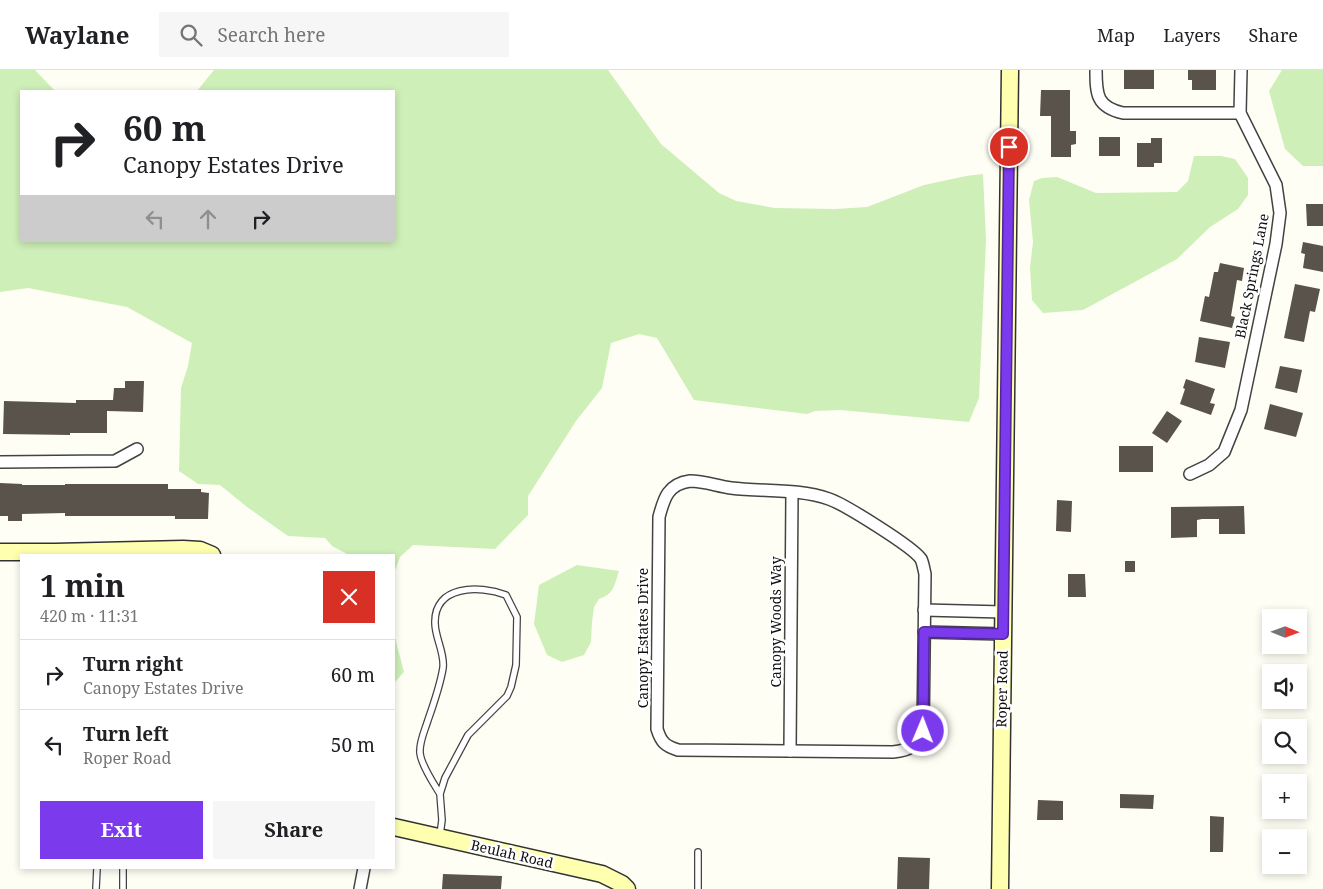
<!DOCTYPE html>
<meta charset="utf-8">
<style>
body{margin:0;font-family:"Noto Serif",serif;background:#f6f6f6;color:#202124;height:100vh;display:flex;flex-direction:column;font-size:19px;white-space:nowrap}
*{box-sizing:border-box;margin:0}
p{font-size:16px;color:#757577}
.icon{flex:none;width:28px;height:28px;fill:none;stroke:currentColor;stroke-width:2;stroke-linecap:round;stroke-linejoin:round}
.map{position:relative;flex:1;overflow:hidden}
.panel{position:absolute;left:20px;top:484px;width:375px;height:315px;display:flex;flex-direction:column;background:#fff;border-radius:0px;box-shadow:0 2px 8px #0003}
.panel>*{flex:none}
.banner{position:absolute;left:20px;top:20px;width:375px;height:152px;border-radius:0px;box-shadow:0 2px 8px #0003;background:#fff;color:#202124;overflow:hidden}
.needle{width:32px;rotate:91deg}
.tools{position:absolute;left:1262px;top:539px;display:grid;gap:10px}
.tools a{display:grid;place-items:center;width:45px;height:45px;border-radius:0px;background:#fff;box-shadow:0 2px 8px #0003;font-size:25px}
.pin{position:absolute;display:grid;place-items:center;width:42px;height:42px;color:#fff;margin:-21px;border:2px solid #fff;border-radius:50%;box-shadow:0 1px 5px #0007}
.me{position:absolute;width:55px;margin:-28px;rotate:1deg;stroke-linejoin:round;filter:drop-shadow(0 0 4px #0008)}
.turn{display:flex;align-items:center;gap:18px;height:105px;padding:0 20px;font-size:22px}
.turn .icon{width:65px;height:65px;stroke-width:2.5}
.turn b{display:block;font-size:35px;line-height:42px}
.lanes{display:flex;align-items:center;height:48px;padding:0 20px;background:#0003;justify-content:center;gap:25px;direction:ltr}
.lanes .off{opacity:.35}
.round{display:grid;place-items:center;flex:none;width:52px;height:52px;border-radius:0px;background:#f6f6f6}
.headline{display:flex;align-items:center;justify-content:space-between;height:85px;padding:0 20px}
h1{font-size:30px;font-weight:700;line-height:38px}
.action{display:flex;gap:10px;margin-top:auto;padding:10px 20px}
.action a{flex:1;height:58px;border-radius:0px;background:#7c3aed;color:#fff;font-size:20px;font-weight:700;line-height:58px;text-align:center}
.action a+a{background:#f6f6f6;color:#202124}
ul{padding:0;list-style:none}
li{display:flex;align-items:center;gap:15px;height:70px;padding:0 20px;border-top:1px solid #e0e0e0}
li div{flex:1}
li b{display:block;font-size:19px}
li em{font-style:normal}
header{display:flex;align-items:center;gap:30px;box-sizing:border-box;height:70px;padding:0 25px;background:#fff;border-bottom:1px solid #e0e0e0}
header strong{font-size:24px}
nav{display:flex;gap:28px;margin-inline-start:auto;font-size:18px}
.search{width:350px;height:45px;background:#f6f6f6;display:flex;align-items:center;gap:12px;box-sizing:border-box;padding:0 18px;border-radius:0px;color:#757577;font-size:19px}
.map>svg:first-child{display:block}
.green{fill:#ceefb8}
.building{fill:#5a534b}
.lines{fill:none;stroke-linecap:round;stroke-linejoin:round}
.lane-casing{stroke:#434343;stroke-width:8}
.street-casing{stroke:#434343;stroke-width:14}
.secondary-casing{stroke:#323232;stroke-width:19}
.lane{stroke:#fff;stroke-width:5.5}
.street{stroke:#fff;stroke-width:11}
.secondary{stroke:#feffaf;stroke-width:16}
.route-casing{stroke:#51269a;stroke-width:12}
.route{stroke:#7c3aed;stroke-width:9}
.labels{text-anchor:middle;stroke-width:5;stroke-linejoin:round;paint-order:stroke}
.street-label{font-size:14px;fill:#101010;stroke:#fff}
</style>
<header>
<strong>Waylane</strong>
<div class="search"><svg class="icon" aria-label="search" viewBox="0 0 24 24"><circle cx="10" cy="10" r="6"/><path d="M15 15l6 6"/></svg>Search here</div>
<nav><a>Map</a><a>Layers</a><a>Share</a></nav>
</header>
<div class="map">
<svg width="1323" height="819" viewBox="0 0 1323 819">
<rect width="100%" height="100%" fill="#fffef4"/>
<g class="green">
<path d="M0,0H35L55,21H21V171H394V21H197L214,0H608L661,74L719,123L736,131L775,138L835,139L867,137L924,115L966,106L983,104L986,170L979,328L969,352L840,340L815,341L807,344L694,330L657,268L639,264L611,273L602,318L576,351L528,426V445L495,479L413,475L400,487L394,503V485H349L332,476L325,468L288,466L247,437L220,415L198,414L179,401L181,318L188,296L192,273L127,237L28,218L0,222Z"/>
<path d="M1282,0H1323V96H1303L1285,79L1269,21Z"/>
<path d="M1194,86H1221L1235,89L1248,108V125L1238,139L1210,157L1177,189L1083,240L1043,243L1032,230L1030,197L1033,172L1029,130L1034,111L1042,108L1057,107L1096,123L1177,122L1188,111Z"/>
<path d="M577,495L619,501C614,516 614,524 599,529L594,537L592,552L591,572L584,585L562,592L547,585L534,554L539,515Z"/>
<path d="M394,564L404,602L394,613Z"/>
</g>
<g class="building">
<rect x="1124" y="0" width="30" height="19"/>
<path d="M1188,0H1216V20H1192V10H1188Z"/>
<path d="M1041,20H1070V61H1076V74L1071,75V87H1051V46H1040Z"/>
<rect x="1099" y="67" width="21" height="19"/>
<path d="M1151,68H1162V93H1154V97H1137V73H1151Z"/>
<path d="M1306,134H1323V156H1307Z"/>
<path d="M1303,172L1323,176V202L1303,198L1305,184L1301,183Z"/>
<path d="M1220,193L1244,198L1242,211L1237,210L1231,246L1235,247L1232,258L1200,251L1205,226L1209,227L1214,202H1218Z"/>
<path d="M1295,214L1320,219L1315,242L1310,241L1304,272L1284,268Z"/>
<path d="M1199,267L1230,272L1225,298L1195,292Z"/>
<path d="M1280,296L1302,300L1297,323L1275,318Z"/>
<path d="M1186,309L1215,319L1210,333L1215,334L1211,345L1180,334L1185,319L1183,318Z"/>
<path d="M125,311H144L143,342L107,341V363H70V365L3,364L4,331L76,333V330H113L114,318H125Z"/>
<path d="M1270,334L1303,343L1296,367L1264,359Z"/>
<path d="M1167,341L1182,351L1167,373L1152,363Z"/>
<rect x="1119" y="376" width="34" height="26"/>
<path d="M0,413L22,414V415H65V414H168V419H201V422L209,423L208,449H175V446H65V443L22,444V451H8V446H0Z"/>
<path d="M1057,430L1072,431L1071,462L1056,461Z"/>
<path d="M1244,436L1245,464H1219V449H1202L1197,450V467L1171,468V437Z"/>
<rect x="1125" y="491" width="10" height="11"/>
<path d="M1068,504H1085L1086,527H1068Z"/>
<path d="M1120,724L1154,725L1153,739L1120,738Z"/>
<path d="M1038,730L1063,731V750H1037Z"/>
<path d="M1210,746L1224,747L1223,782H1210Z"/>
<path d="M898,787L930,788L929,819H897Z"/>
<path d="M443,804L502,806L501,819H442Z"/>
</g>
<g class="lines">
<g class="lane-casing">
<g id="lane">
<path d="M440,724C434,714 421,695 420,683C419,672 425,660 428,650C434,633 440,616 443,598C445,583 435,568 435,553C434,515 479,515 506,525L517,547L516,595L511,617L507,626L468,665L445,708L440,724L442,750L440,765"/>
<path d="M123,798V819"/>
<path d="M96,819L97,798"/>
<path d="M698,819V782"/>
</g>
</g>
<g class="street-casing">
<g id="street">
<path d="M1096,0C1096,25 1097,37 1123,43H1240"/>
<path d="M0,392L115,391L137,379"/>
<path d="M1190,404L1209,395L1224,382L1241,340L1276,174L1280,143L1276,115L1240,43L1241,0"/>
<path d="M690,411C704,411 717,416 731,418C763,422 798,418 829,429C844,434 913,477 921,489C923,493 924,500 925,504L923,661C914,677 911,680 893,682L678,680C665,676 661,672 657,659L659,447C664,428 668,414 690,411Z"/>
<path d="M924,540L1003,542"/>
<path d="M924,562L1003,564"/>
<path d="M790,681L792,423"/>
<path d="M360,819L364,798"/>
</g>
</g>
<g class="secondary-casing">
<g id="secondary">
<path d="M0,482H55L183,479L200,480L212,485"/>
<path d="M394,757L602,804L622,814L627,819"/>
<path d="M1000,819L1010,0"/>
</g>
</g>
<use href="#lane" class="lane"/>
<use href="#street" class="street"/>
<use href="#secondary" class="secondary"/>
</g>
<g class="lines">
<g class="route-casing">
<path id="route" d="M923,661L924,562L1003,564L1009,77"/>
</g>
<use href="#route" class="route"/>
</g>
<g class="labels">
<g class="street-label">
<text transform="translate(1252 206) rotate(-79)" y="5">Black Springs Lane</text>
<text transform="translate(776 552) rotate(-90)" y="5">Canopy Woods Way</text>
<text transform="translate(643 568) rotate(-90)" y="5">Canopy Estates Drive</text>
<text transform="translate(1002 619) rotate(-89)" y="5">Roper Road</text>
<text transform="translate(512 784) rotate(13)" y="5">Beulah Road</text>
</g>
</g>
</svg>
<div class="tools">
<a><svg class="needle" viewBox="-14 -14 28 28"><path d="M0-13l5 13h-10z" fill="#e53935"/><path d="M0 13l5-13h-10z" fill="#757577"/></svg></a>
<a><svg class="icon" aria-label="sound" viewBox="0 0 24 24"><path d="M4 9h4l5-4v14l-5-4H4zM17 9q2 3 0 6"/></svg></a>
<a><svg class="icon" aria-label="search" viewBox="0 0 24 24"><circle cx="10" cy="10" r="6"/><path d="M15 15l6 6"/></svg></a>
<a>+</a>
<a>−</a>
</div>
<div class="pin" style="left:1009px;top:77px;background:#d93025"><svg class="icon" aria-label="arrive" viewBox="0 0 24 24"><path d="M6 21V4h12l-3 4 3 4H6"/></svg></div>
<svg class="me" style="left:923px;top:661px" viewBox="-20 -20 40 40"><circle r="17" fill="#7c3aed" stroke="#fff" stroke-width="3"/><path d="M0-11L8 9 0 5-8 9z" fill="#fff"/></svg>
<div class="banner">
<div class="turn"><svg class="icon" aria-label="right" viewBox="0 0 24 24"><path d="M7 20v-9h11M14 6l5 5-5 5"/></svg><div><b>60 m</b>Canopy Estates Drive</div></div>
<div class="lanes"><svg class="icon off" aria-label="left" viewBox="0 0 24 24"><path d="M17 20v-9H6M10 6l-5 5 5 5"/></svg><svg class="icon off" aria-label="ahead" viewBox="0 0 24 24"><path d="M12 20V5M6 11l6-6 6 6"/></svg><svg class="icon" aria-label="right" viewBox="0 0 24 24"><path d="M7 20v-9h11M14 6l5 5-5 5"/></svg></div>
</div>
<section class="panel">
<div class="headline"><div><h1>1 min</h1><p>420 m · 11:31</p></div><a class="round" style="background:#d93025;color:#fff"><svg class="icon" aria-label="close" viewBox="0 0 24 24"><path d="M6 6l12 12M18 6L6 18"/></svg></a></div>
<ul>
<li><svg class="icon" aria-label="right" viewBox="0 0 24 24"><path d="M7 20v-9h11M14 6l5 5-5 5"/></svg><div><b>Turn right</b><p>Canopy Estates Drive</p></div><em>60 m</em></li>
<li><svg class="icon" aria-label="left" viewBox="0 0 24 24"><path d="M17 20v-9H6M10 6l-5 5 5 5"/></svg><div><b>Turn left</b><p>Roper Road</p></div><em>50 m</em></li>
</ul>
<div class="action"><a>Exit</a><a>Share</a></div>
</section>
</div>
